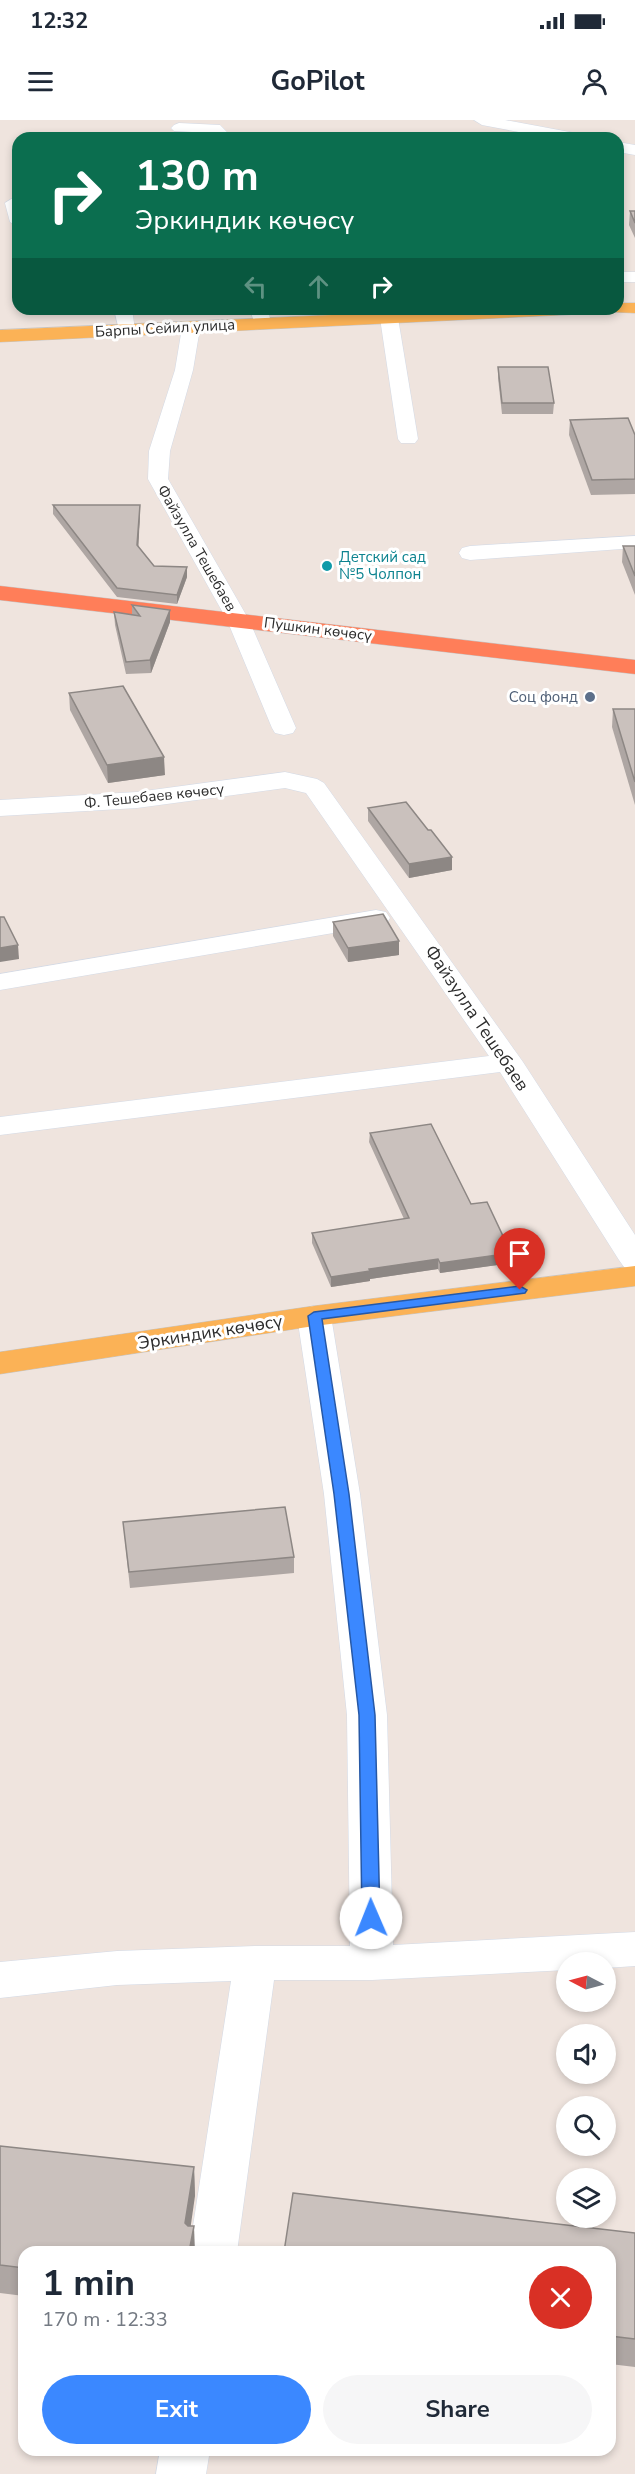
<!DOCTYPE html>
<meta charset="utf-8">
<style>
body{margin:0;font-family:"Nunito Sans",sans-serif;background:#f6f6f7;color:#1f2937;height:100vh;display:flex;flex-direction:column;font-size:22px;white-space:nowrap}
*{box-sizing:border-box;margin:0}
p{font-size:20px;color:#747a83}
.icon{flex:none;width:33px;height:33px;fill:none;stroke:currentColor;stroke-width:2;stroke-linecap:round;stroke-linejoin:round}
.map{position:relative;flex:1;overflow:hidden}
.drawer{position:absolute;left:18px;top:2126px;width:598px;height:210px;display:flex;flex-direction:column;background:#fff;border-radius:18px;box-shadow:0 3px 9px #0003}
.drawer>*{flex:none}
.top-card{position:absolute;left:12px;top:12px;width:612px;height:183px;border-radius:18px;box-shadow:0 3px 9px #0003;background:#0b6e4f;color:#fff;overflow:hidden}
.needle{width:39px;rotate:276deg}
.tools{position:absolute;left:556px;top:1832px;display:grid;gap:12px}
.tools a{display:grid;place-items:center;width:60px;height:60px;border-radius:50%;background:#fff;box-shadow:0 3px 9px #0003;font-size:30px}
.pin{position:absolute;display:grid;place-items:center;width:51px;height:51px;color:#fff;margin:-62px -26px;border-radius:50% 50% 50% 0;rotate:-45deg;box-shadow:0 0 6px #0007}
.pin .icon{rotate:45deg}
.me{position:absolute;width:66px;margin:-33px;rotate:359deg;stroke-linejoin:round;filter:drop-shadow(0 0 4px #0008)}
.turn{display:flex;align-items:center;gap:21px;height:126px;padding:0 24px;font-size:27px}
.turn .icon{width:78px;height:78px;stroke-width:2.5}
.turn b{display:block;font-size:42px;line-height:51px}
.lanes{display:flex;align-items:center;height:57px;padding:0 24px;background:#0003;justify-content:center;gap:30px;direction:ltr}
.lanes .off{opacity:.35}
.round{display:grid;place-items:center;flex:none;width:63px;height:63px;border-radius:32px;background:#f6f6f7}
.head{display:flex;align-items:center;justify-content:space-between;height:102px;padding:0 24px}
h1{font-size:36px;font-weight:700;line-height:45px}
.button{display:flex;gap:12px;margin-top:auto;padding:12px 24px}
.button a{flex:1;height:69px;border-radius:36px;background:#3b88ff;color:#fff;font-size:24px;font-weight:700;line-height:69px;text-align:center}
.button a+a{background:#f6f6f7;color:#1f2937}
.status{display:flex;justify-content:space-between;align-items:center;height:42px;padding:0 30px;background:#fff;direction:ltr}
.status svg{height:16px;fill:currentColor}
header{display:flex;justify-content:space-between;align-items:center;height:78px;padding:0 24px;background:#fff;font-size:27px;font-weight:700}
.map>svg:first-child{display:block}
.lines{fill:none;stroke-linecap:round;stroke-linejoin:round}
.minor-casing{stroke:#d3dae6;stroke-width:1}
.major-casing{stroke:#c4c4c4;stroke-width:1}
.highway-casing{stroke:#c4c4c4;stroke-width:1}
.minor{fill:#fff;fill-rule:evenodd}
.major{fill:#fbb256;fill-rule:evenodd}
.highway{fill:#ff7e59;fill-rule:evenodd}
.wall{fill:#aea6a3}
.shaded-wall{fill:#8d8784}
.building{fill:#cac1bd;stroke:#8d8784;stroke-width:1.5}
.route{fill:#3b88ff;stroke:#2658a6;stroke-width:1.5}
.culture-dot{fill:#0f9aa8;stroke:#fff;stroke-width:2}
.service-dot{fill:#5c6f8a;stroke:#fff;stroke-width:2}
.labels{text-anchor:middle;stroke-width:6;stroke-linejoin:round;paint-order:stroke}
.far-street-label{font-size:15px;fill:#2c2c2c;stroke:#fff}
.far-culture-label{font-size:15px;fill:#0d838f;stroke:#fff;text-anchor:start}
.far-service-label{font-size:15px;fill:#4e5e75;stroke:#fff;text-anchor:end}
.street-label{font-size:18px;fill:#2c2c2c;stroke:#fff}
</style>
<div class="status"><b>12:32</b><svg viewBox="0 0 49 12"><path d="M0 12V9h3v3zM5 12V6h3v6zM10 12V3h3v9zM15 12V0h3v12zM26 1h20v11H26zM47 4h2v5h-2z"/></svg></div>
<header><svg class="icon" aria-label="menu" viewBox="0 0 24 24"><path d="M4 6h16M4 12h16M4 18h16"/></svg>GoPilot<svg class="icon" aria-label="person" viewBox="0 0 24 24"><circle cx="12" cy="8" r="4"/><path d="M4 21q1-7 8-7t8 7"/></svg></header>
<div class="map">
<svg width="635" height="2354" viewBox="0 0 635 2354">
<rect width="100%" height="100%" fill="#efe4de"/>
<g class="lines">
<g class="minor-casing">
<g id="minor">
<path d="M474,0H505L575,13L583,18H551L482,5Z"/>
<path d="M179,3L220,5L233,18H216L211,13L174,11L171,8L174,5Z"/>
<path d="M618,22L635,25V35L618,32Z"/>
<path d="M13,78L18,79V107L10,102L5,83Z"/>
<rect x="618" y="152" width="17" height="10"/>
<path d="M114,189H132L135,210L132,214H120Z"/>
<path d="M250,189H268L271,204L268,208H256Z"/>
<path d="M389,193L395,194L398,198L418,319L415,323H401L398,319L380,198L383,194Z"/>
<path d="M191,203L197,204L200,208L193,250L170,331L168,359L249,500L296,608L293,613L284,615L275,613L272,608L227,500L148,359L149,331L175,250L182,208L185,204Z"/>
<path d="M635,416V428L470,440L462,438L459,433L462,428L470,426Z"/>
<path d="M285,652L317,659L324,663L523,942L635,1115V1150L624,1147L619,1140L500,952L0,1015V997L489,936L306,673L285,668L137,688L0,696V680L137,672Z"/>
<path d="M376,790L386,792L390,798L386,804L0,870V854Z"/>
<path d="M314,1186L326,1189L331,1196L360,1374L387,1595L393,1825L635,1812V1846L606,1848V1842H567V1850L372,1860H274L237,2132H189L231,1861L117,1865L0,1878V1842L117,1831L255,1826H350L347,1595L324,1374L297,1196L302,1189Z"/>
<path d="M160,2330H210L206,2354H156Z"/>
</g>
</g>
<g class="major-casing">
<g id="major">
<path d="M618,183H635V193L612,192L610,189H618Z"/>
<path d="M465,189H591L588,193L582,194L0,222V210Z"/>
<path d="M635,1146V1166L314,1206L0,1254V1232L314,1186Z"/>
</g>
</g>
<g class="highway-casing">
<path id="highway" d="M0,466L635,540V554L0,480Z"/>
</g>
<use href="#minor" class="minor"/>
<use href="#major" class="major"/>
<use href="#highway" class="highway"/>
</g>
<g class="wall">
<path d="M630,91H635V118L629,105Z"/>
<path d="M498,247L554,283L553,294H502L498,258Z"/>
<path d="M570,300L635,315V374L591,375L569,315Z"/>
<path d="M53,385L140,394L138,426L154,446L187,447V457L177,484L117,477L53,394Z"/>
<path d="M623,426H635V475L622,442Z"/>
<path d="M132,485L170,490V502L151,553L126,554L115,505L114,492L132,495Z"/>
<path d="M69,573L165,655L108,663L70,590Z"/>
<path d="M613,589H635V685L612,607Z"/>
<path d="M368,688L428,710L452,737V750L409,758L368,701Z"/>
<path d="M333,802L399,821V835L348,842L333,816Z"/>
<path d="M370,1013L471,1084L511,1133V1143L440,1153L438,1149L370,1159V1161L331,1167L312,1123V1113L404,1099L369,1022Z"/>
<path d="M123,1402L294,1437V1453L130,1468Z"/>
<path d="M0,2026L194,2047L195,2076L24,2132V2176L0,2173Z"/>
<path d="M635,2113V2247L610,2244V2132Z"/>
</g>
<g class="shaded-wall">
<path d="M140,385V394L138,434L137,425Z"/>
<path d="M187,447V457L177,484V475Z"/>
<path d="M170,490V502L151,553L150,540Z"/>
<path d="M164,637L165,655L108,663L107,645Z"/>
<path d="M452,737V750L409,758V744Z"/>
<path d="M399,821V835L348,842V828Z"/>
<path d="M18,825L19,839L0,842V828Z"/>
<path d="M511,1133V1143L440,1153V1143Z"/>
<path d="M438,1139V1149L370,1159V1161L331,1167V1157L369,1149Z"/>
<path d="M194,2047L195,2076L187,2132L185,2103Z"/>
<path d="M194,2106L195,2132H189Z"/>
</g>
<g class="building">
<path d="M630,91H635V103Z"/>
<path d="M498,247H548L554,283H502Z"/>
<path d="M628,298L635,315V359L592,360L570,300Z"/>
<path d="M53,385H140L137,425L154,446L187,447L177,475L117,468Z"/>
<path d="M623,426H635V456Z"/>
<path d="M132,485L170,490L150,540L126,542L114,492L140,496Z"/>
<path d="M123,566L164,637L107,645L69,573Z"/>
<path d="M613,589H635V662Z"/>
<path d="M406,682L428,710H431L452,737L409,744L368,688Z"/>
<path d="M383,794L399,821L348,828L333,802Z"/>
<path d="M0,797H4L18,825L0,828Z"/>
<path d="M431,1004L471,1084L487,1082L511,1133L440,1143L438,1139L369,1149L370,1151L331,1157L312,1113L409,1098L370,1013Z"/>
<path d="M285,1387L294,1437L129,1452L123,1402Z"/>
<path d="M0,2026L194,2047L185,2103L188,2106H194L189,2132H24V2148L0,2145Z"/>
<path d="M293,2073L635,2113V2219L610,2216V2132H284Z"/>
</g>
<path class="route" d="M520,1166L527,1170L525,1173L322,1199L349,1374L375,1595L380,1798L377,1803L371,1805L365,1803L362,1798L359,1595L334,1374L308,1196L314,1192Z"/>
<circle class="culture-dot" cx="327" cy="446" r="6"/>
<circle class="service-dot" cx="590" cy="577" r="6"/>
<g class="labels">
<g class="far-street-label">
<text transform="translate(165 208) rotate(-3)" y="5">Барпы Сейил улица</text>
<text transform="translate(197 428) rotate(60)" y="5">Файзулла Тешебаев</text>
<text transform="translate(318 509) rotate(7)" y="5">Пушкин көчөсү</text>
<text transform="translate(154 676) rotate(-6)" y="5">Ф. Тешебаев көчөсү</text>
</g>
<g class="far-culture-label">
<text x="339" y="442">Детский сад<tspan x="339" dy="17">№5 Чолпон</tspan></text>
</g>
<g class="far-service-label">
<text x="578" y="582">Соц фонд</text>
</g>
<g class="street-label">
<text transform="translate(477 898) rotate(56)" y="6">Файзулла Тешебаев</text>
<text transform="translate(210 1212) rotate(-9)" y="6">Эркиндик көчөсү</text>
</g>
</g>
</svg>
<div class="tools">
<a><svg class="needle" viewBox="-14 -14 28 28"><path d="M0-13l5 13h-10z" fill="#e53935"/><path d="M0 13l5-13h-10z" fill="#747a83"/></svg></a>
<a><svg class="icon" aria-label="sound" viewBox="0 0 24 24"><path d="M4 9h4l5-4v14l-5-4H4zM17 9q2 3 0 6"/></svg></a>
<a><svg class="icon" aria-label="search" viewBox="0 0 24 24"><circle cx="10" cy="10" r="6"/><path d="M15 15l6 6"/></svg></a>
<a><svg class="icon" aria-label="layers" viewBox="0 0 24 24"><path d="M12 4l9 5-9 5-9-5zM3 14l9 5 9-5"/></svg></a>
</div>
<div class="pin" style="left:520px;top:1170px;background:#d93025"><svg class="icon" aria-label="arrive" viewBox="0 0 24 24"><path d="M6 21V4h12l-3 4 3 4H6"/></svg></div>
<svg class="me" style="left:371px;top:1798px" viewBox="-20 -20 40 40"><circle r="19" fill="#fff"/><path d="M0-13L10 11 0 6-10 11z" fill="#3b88ff"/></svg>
<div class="top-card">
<div class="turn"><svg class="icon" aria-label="right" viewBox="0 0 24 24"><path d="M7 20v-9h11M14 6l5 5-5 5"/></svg><div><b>130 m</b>Эркиндик көчөсү</div></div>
<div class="lanes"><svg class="icon off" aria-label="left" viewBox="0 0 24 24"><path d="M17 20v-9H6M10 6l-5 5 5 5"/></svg><svg class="icon off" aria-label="ahead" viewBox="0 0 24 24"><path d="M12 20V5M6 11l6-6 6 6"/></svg><svg class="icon" aria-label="right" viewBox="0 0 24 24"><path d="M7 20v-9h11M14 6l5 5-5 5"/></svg></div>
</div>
<section class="drawer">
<div class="head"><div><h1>1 min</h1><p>170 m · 12:33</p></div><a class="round" style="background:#d93025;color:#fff"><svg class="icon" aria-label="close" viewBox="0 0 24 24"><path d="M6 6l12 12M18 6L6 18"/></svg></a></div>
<div class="button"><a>Exit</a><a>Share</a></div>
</section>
</div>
